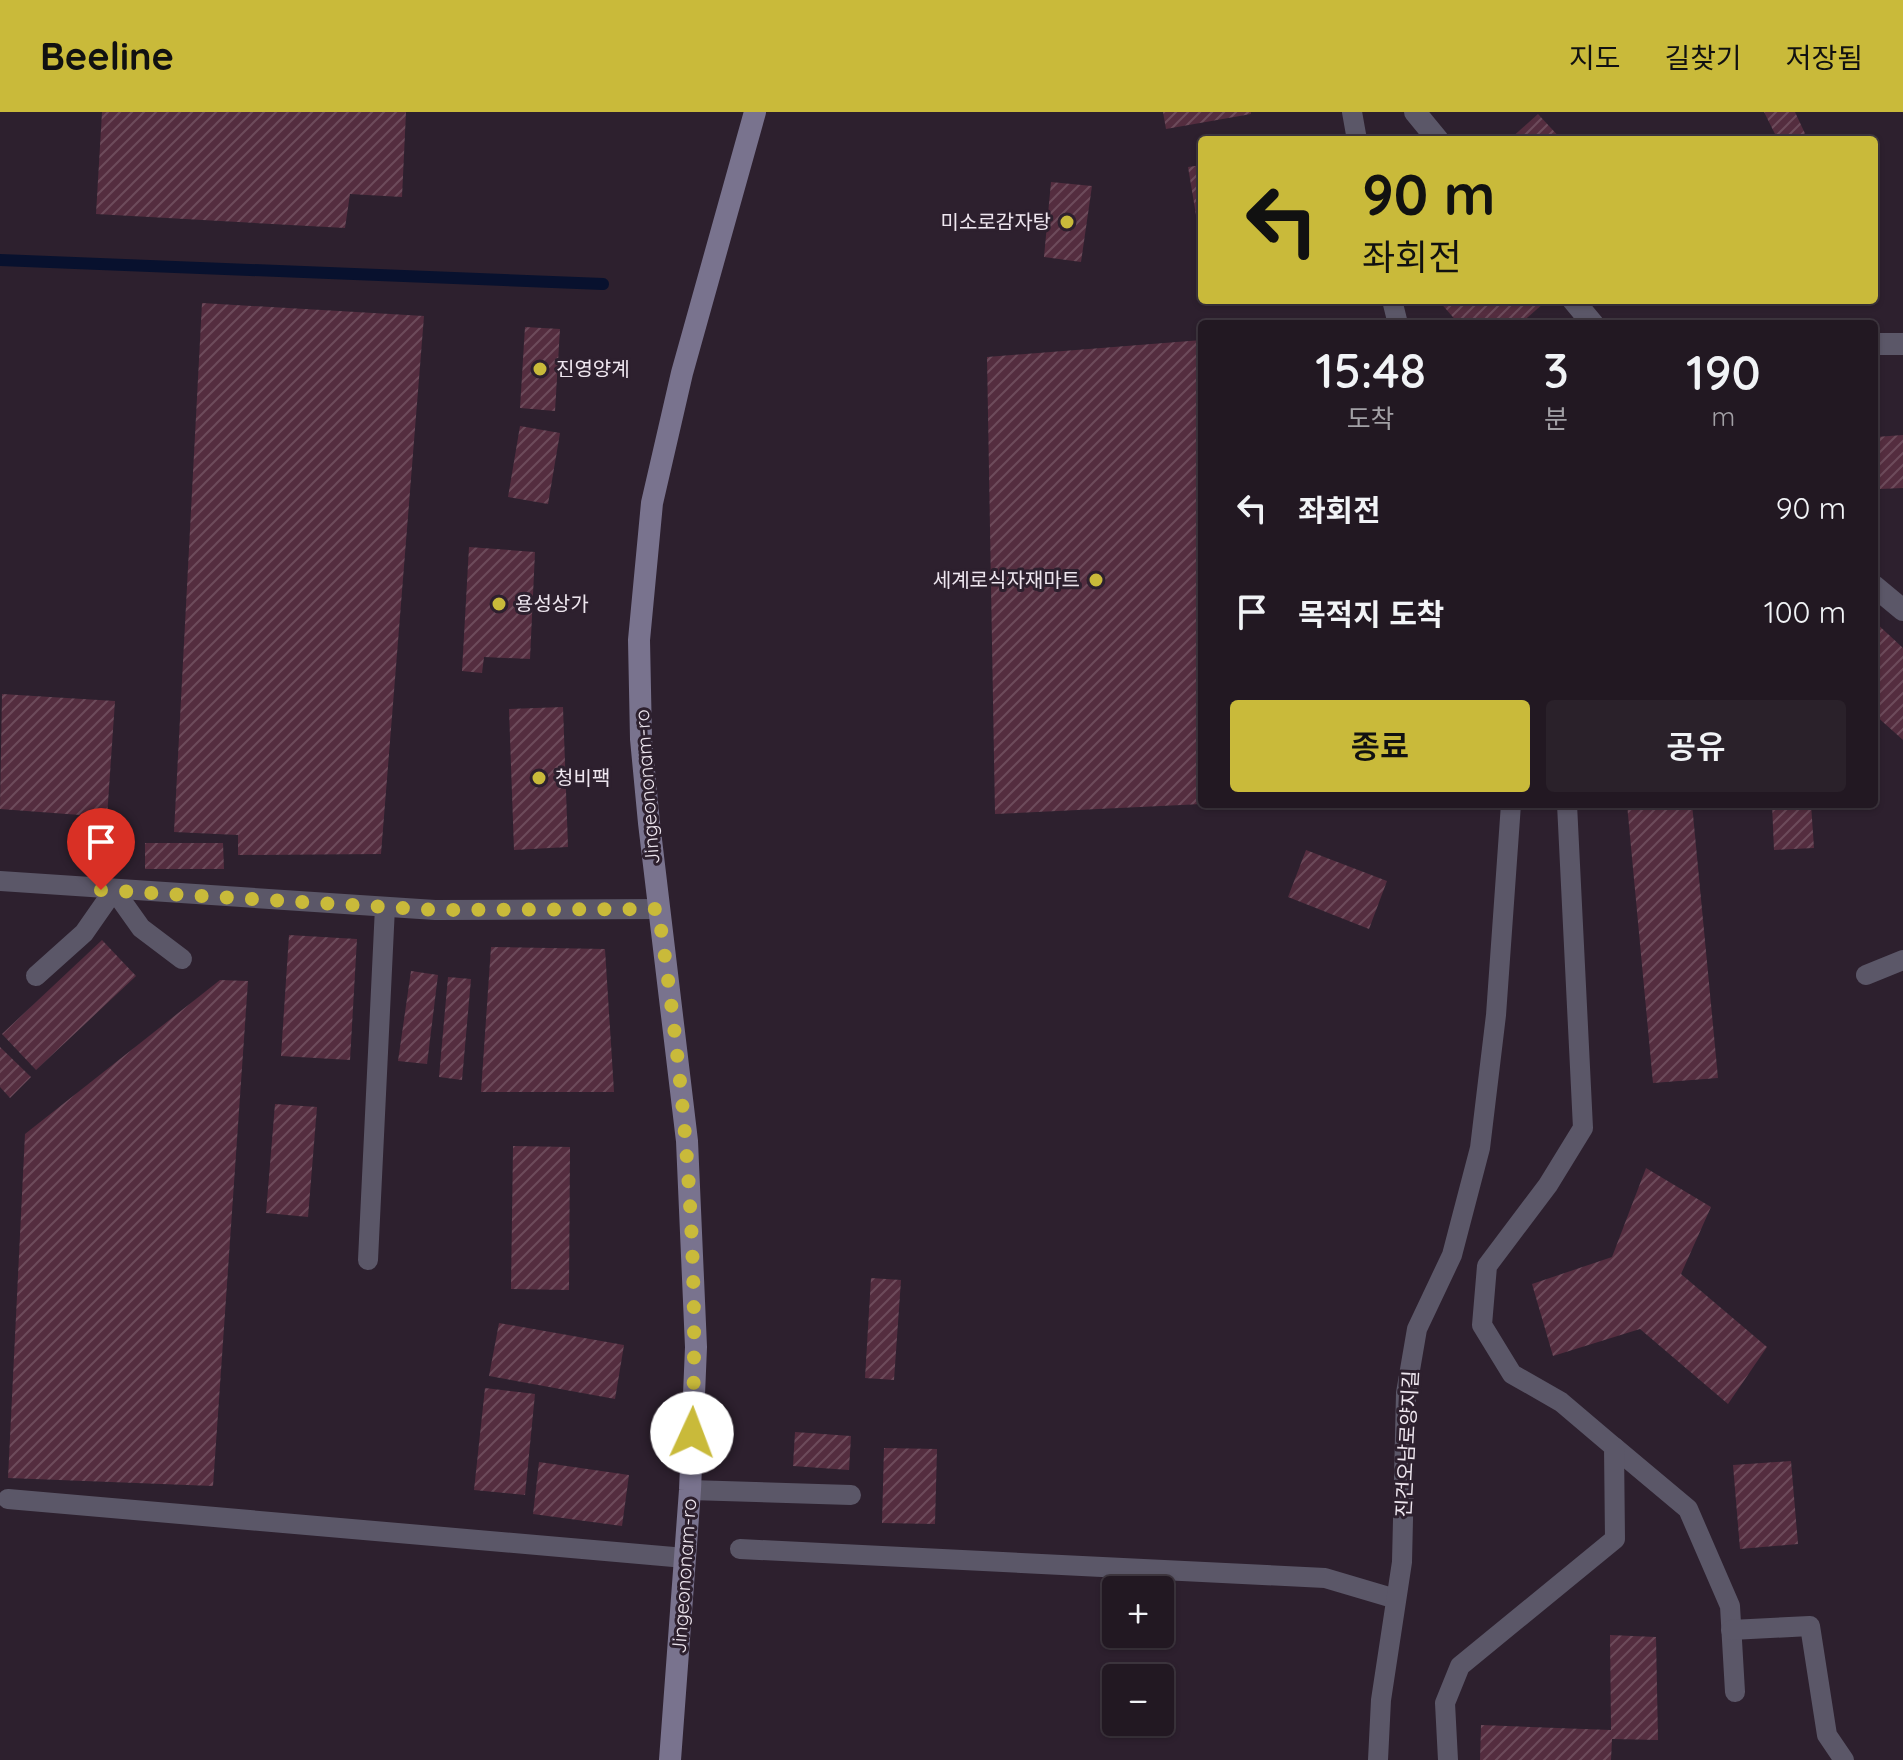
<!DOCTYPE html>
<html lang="ko">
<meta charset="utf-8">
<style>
body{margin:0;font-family:Quicksand,"Noto Sans KR",sans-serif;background:#2a212a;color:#f1f3f6;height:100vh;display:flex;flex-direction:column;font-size:30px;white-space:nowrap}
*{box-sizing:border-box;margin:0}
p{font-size:26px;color:#a2a0a5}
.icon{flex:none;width:44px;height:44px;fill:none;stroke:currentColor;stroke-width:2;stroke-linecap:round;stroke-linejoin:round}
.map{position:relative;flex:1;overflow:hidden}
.panel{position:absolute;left:1198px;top:208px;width:680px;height:488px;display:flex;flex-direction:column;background:#221822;border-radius:8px;box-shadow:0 2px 6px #0004,0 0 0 2px #3f3740}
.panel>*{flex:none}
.banner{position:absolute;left:1198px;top:24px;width:680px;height:168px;border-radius:8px;box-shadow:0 2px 6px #0004,0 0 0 2px #3f3740;background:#c9ba3a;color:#111;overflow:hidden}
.buttons{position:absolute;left:1102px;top:1464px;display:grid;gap:16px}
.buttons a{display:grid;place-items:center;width:72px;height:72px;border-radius:8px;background:#221822;box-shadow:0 2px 6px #0004,0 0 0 2px #3f3740;font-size:40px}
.pin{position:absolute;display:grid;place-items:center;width:68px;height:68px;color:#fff;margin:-82px -34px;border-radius:50% 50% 50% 0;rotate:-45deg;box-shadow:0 0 8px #0007}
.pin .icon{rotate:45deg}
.me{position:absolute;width:88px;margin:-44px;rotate:2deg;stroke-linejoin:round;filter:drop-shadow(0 0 6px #0008)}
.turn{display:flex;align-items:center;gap:28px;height:168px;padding:0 32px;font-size:36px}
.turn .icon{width:104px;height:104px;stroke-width:2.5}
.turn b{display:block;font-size:56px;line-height:68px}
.eta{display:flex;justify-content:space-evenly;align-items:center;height:136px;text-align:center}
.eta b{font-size:48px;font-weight:600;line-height:56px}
.cta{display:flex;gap:16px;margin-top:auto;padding:16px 32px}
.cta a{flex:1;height:92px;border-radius:8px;background:#c9ba3a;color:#111;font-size:32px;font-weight:600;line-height:92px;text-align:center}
.cta a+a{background:#2a212a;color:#f1f3f6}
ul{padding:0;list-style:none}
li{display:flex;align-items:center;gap:24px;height:104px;padding:0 32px}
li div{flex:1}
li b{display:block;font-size:30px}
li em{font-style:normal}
header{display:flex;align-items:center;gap:48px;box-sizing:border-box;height:112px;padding:0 40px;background:#c9ba3a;color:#111}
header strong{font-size:38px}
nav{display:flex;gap:44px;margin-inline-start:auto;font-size:28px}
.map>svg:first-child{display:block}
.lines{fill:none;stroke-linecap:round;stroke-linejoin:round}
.stream{stroke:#08112e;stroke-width:12}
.building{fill:url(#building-hatch)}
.service{stroke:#5b5768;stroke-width:20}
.minor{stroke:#5b5768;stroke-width:22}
.secondary{stroke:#79738e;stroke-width:22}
.route{stroke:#c9ba3a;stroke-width:14;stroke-dasharray:0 25.2}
.poi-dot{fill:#c9ba3a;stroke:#2d202e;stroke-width:3}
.labels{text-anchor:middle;stroke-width:6;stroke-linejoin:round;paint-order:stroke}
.poi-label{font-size:20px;fill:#eee6ef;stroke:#2d202e;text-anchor:start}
.street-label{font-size:20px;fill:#eee6ef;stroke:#2d202e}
</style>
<header>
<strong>Beeline</strong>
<nav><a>지도</a><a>길찾기</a><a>저장됨</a></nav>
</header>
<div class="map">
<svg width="1903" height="1648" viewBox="0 0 1903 1648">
<defs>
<pattern id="building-hatch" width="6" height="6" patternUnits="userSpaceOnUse" patternTransform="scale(2)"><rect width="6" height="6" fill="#542d3f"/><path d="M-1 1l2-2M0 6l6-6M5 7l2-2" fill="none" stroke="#6d4b5b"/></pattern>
</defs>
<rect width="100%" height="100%" fill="#2d202e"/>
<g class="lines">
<path class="stream" d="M0,148L603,172"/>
</g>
<g class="building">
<path d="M102,0H406L402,85L350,82L345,116L96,102Z"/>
<path d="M1163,0H1251V2L1166,17Z"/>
<path d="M1764,0H1795L1808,28H1778Z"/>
<path d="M1538,2L1562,28H1509Z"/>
<path d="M1202,53V127H1200L1188,55Z"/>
<path d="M1051,70L1092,74L1081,150L1044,145Z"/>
<path d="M1438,188H1542L1544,191L1520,212H1459Z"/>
<path d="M202,191L424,204L381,742L238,743V723L174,720Z"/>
<path d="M525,215L560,217L555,299L520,296Z"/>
<path d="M1202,228V692L995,702L987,245Z"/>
<path d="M520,314L560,321L548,392L508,385Z"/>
<path d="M1903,323V376L1880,377L1876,325Z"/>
<path d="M469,435L535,440L530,547L484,545L482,561L462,559Z"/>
<path d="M1874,509L1903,536V628L1874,602Z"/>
<path d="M2,582L115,589L107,705L0,697Z"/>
<path d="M563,595L568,735L514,738L509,597Z"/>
<path d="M1627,692H1692L1718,966L1653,971Z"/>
<path d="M1772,692H1811L1814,736L1774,738Z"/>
<path d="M145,731H223L224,757H145Z"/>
<path d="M1306,738L1387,769L1369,817L1288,785Z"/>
<path d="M289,823L357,827L350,948L281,944Z"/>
<path d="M102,828L136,864L36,958L2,922Z"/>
<path d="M491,835L605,837L614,980H481Z"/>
<path d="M411,859L438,863L427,952L398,949Z"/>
<path d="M448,865L471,867L462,968L439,965Z"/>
<path d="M220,868L248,869L213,1374L8,1366L25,1022Z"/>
<path d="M0,935L31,965L10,986L0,975Z"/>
<path d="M275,992L317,995L308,1105L266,1101Z"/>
<path d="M513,1034L570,1035L569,1178L511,1177Z"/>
<path d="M1646,1056L1711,1095L1681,1162L1767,1235L1728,1292L1640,1217L1553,1244L1532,1172L1612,1145Z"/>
<path d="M871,1166L901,1168L894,1268L865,1266Z"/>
<path d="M499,1211L624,1233L615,1287L489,1264Z"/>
<path d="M485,1276L535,1282L525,1383L474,1378Z"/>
<path d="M795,1320L851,1324L849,1358L793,1354Z"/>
<path d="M884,1336L937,1337L935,1412L882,1411Z"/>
<path d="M1791,1349L1798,1432L1740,1437L1733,1353Z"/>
<path d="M539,1350L629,1363L622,1414L533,1402Z"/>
<path d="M1610,1523L1656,1525L1658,1628L1612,1627L1611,1648H1480L1481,1613L1611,1618Z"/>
</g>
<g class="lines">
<g class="service">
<path d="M1352,0L1357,28"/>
<path d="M1392,188L1398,212"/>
<path d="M0,769L435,798L658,797"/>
<path d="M1866,863L1903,848"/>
<path d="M36,864L84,821L114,778L141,816L182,847"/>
<path d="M368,1148L385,795"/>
<path d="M1614,1335L1688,1397L1730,1494L1735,1580"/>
<path d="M690,1378L851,1383"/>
<path d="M8,1387L685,1446"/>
<path d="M740,1437L1325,1466L1396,1487"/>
<path d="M1731,1518L1810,1514L1827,1623L1844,1648"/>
<path d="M1378,1648L1381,1588L1402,1450L1406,1281L1417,1217L1452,1143L1480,1036L1496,903L1511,692"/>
<path d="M1448,1648L1445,1591L1460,1554L1615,1427L1614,1335L1561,1290L1512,1262L1482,1213L1487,1154L1548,1073L1583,1016L1567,692"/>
</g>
<g class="minor">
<path d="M1415,0L1438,28"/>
<path d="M1573,188L1593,212"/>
<path d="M1874,232H1903"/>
<path d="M1874,474L1903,498"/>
</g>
<path class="secondary" d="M670,1648L690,1378L696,1235L687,1029L649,711L641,627L639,528L652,391L682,261L755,0"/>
</g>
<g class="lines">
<path class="route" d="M101,778L435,798L658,797C684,970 700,1145 692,1321"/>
</g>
<g class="poi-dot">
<circle cx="1067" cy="110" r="8"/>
<circle cx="540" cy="257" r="8"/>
<circle cx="1096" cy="468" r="8"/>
<circle cx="499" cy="492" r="8"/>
<circle cx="539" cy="666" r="8"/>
</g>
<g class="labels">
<g class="poi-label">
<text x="1051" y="117" text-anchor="end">미소로감자탕</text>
<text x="556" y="264">진영양계</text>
<text x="1080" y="475" text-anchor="end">세계로식자재마트</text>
<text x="515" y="499">용성상가</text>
<text x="555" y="673">청비팩</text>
</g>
<g class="street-label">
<text transform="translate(647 675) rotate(-94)" y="7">Jingeononam-ro</text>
<text transform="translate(1407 1332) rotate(-87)" y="7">진건오남로양지길</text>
<text transform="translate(684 1464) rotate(-86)" y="7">Jingeononam-ro</text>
</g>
</g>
</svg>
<div class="buttons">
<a>+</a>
<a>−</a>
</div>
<div class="pin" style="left:101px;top:778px;background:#d93025"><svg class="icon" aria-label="arrive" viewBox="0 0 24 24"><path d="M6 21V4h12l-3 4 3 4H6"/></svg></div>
<svg class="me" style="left:692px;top:1321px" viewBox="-20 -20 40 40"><circle r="19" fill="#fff"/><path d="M0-13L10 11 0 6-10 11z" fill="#c9ba3a"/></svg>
<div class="banner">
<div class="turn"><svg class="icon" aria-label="left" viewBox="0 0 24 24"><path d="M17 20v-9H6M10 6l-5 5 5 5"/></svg><div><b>90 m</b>좌회전</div></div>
</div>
<section class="panel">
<div class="eta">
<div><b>15:48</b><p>도착</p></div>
<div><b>3</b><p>분</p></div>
<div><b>190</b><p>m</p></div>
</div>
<ul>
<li><svg class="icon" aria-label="left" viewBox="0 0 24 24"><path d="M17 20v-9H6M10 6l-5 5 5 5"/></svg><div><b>좌회전</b></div><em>90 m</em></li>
<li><svg class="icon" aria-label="arrive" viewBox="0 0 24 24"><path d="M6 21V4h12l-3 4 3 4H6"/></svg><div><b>목적지 도착</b></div><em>100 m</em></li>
</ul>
<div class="cta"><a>종료</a><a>공유</a></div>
</section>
</div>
